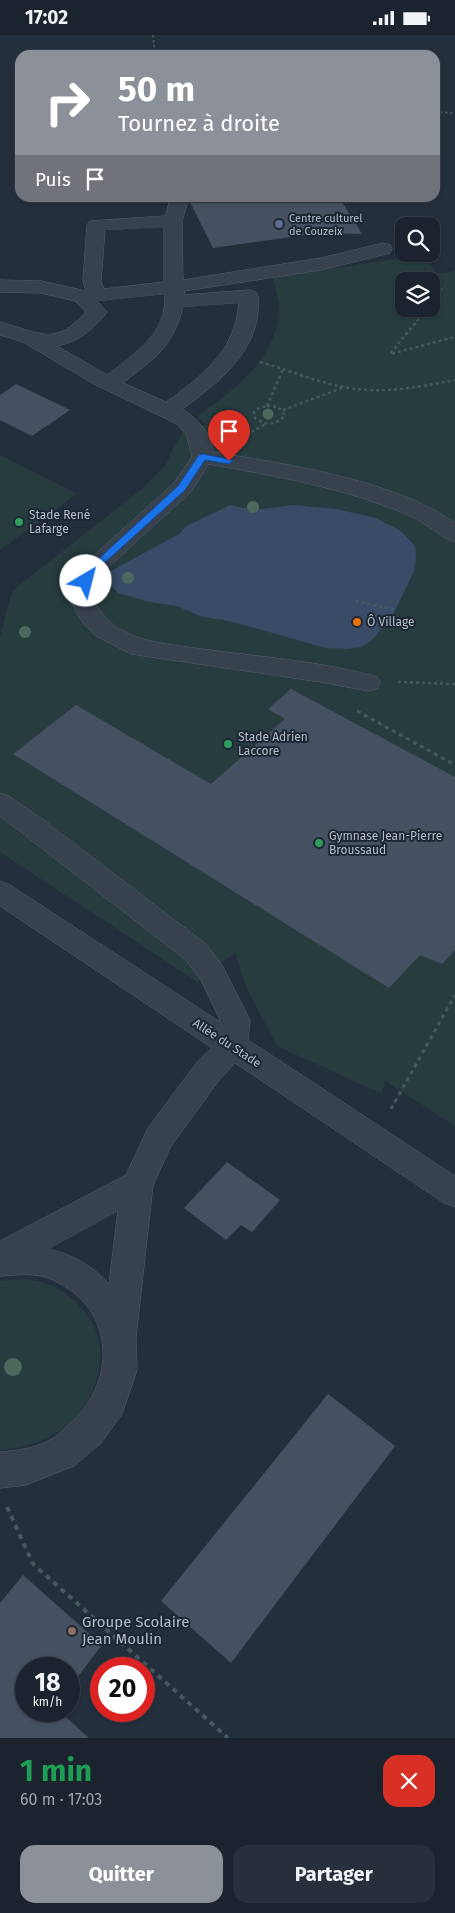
<!DOCTYPE html>
<html lang="fr">
<meta charset="utf-8">
<style>
body{margin:0;font-family:"Fira Sans",sans-serif;background:#282f3a;color:#f1f3f6;height:100vh;display:flex;flex-direction:column;font-size:19px;white-space:nowrap}
*{box-sizing:border-box;margin:0}
p{font-size:16px;color:#a0a4aa}
.icon{flex:none;width:28px;height:28px;fill:none;stroke:currentColor;stroke-width:2;stroke-linecap:round;stroke-linejoin:round}
.map{position:relative;height:1703px;overflow:hidden}
.side{display:flex;flex-direction:column;background:#1b232e;flex:1}
.side>*{flex:none}
.top-card{position:absolute;left:15px;top:15px;width:425px;height:152px;border-radius:15px;box-shadow:0 1px 4px #0004,0 0 0 1px #39404a;background:#8c9099;color:#fff;overflow:hidden}
.tools{position:absolute;left:395px;top:182px;display:grid;gap:10px}
.tools a{display:grid;place-items:center;width:45px;height:45px;border-radius:10px;background:#1b232e;box-shadow:0 1px 4px #0004,0 0 0 1px #39404a;font-size:25px}
.speed{position:absolute;left:15px;top:1622px;display:flex;gap:10px;font-size:25px;font-weight:700;text-align:center}
.speed>*{display:grid;place-content:center;width:65px;height:65px;border-radius:50%;background:#1b232e;box-shadow:0 1px 4px #0004,0 0 0 1px #39404a;line-height:1}
.speed small{font-size:12px;font-weight:400}
.speed .limit{border:8px solid #d22;background:#fff;color:#111}
.pin{position:absolute;display:grid;place-items:center;width:42px;height:42px;color:#fff;margin:-51px -21px;border-radius:50% 50% 50% 0;rotate:-45deg;box-shadow:0 0 5px #0007}
.pin .icon{rotate:45deg}
.me{position:absolute;width:55px;margin:-28px;rotate:37deg;stroke-linejoin:round;filter:drop-shadow(0 0 4px #0008)}
.turn{display:flex;align-items:center;gap:18px;height:105px;padding:0 20px;font-size:22px}
.turn .icon{width:65px;height:65px;stroke-width:2.5}
.turn b{display:block;font-size:35px;line-height:42px}
.then{display:flex;align-items:center;height:48px;padding:0 20px;background:#0003;gap:10px;font-size:19px}
.round{display:grid;place-items:center;flex:none;width:52px;height:52px;border-radius:15px;background:#282f3a}
.overview{display:flex;align-items:center;justify-content:space-between;height:85px;padding:0 20px}
h1{font-size:30px;font-weight:700;line-height:38px;color:#1e9e55}
.primary-button{display:flex;gap:10px;margin-top:auto;padding:10px 20px}
.primary-button a{flex:1;height:58px;border-radius:15px;background:#8c9099;color:#fff;font-size:20px;font-weight:700;line-height:58px;text-align:center}
.primary-button a+a{background:#282f3a;color:#f1f3f6}
.status{display:flex;justify-content:space-between;align-items:center;height:35px;padding:0 25px;background:#1b232e;direction:ltr}
.status svg{height:14px;fill:currentColor}
.map>svg:first-child{display:block}
.green{fill:#263c3f;fill-rule:evenodd}
.water{fill:#394c67}
.building{fill:#455162}
.lines{fill:none;stroke-linecap:round;stroke-linejoin:round}
.minor-casing{stroke:#565f6c;stroke-width:1}
.path-far3{stroke:#44595c;stroke-width:2;stroke-dasharray:2.5 2.5;stroke-linecap:butt}
.path-far2{stroke:#44595c;stroke-width:2.5;stroke-dasharray:3 3;stroke-linecap:butt}
.path-far1{stroke:#44595c;stroke-width:3;stroke-dasharray:4 4;stroke-linecap:butt}
.path{stroke:#44595c;stroke-width:4;stroke-dasharray:5 5;stroke-linecap:butt}
.minor{fill:#38414e;fill-rule:evenodd}
.tree{fill:#4b6a5d}
.route{fill:#1a73e8;stroke:#114b97}
.service-dot{fill:#5c6f8a;stroke:#1d2633;stroke-width:2}
.leisure-dot{fill:#2e9e5b;stroke:#1d2633;stroke-width:2}
.food-dot{fill:#e8710a;stroke:#1d2633;stroke-width:2}
.education-dot{fill:#8d6e63;stroke:#1d2633;stroke-width:2}
.labels{text-anchor:middle;stroke-width:4;stroke-linejoin:round;paint-order:stroke}
.far-poi-label{font-size:11px;fill:#b4bcc9;stroke:#1d2633;text-anchor:start}
.poi-label{font-size:12px;fill:#b4bcc9;stroke:#1d2633;text-anchor:start}
.street-label{font-size:12px;fill:#b4bcc9;stroke:#1d2633}
.near-poi-label{font-size:15px;fill:#b4bcc9;stroke:#1d2633;text-anchor:start}
</style>
<div class="status"><b>17:02</b><svg viewBox="0 0 49 12"><path d="M0 12V9h3v3zM5 12V6h3v6zM10 12V3h3v9zM15 12V0h3v12zM26 1h20v11H26zM47 4h2v5h-2z"/></svg></div>
<div class="map">
<svg width="455" height="1703" viewBox="0 0 455 1703">
<rect width="100%" height="100%" fill="#242f3e"/>
<g class="green">
<path d="M424,220L437,239L455,236V1091L385,1046L382,1059L277,1011L247,954L235,918L197,947L0,817V602L12,556L144,452L166,430L172,414L183,397L206,389L196,382C233,356 276,325 279,276C280,266 275,253 273,242ZM404,246H431V274H404Z"/>
<path d="M0,420L77,459L0,515Z"/>
<path d="M25,1244C34,1246 46,1247 55,1252C70,1260 84,1273 93,1289C109,1320 96,1366 70,1388C50,1405 26,1413 0,1415V1246Z"/>
</g>
<path class="water" d="M230,470L253,475L293,470L336,474L376,483L401,496L415,511L416,522L414,536L393,580L372,605L362,612L347,614L326,613L233,587L200,581L177,571L150,567L118,558L109,548V537L179,499L185,492Z"/>
<g class="building">
<path d="M191,162H339L362,199L319,198L213,213L190,167Z"/>
<path d="M16,349L70,375L32,401L0,385V360Z"/>
<path d="M291,654L455,742V915L442,929L420,920L389,953L13,719L76,670L211,749L285,684L268,674Z"/>
<path d="M227,1127L280,1165L252,1197L241,1190L226,1205L184,1173Z"/>
<path d="M328,1359L395,1411L231,1628L161,1566Z"/>
<path d="M23,1540L102,1610L69,1653V1634H26V1676H59L89,1703H0V1568Z"/>
</g>
<g class="lines">
<g class="minor-casing">
<g id="minor">
<path d="M171,162H189L182,186L183,245L321,223L383,208L390,210L392,214L390,218L321,235L184,256V260L249,255L256,257C260,263 258,269 258,276C255,320 214,351 182,374C199,385 210,397 213,417C286,429 395,445 455,488V507C444,504 436,495 426,490C414,482 401,477 388,472C330,450 269,440 209,429L190,458L106,534L98,547L93,564C101,579 111,591 127,598C150,609 177,610 202,614C260,622 321,626 377,642L380,648L377,654L368,656L321,647L131,619L96,601L84,589L69,564L74,547L90,524L174,448L192,422L187,401L177,389L94,349L23,307L0,300V287C40,297 53,313 86,277L75,266L41,258L0,257V245L41,246L86,256L83,246L87,190L90,186L165,181ZM164,192V247L104,254L101,246L105,195ZM165,259C167,300 135,318 107,340L57,311C77,307 90,297 104,281L107,277L97,266ZM239,268C235,317 203,340 166,367L123,348C155,322 172,314 183,272Z"/>
<path d="M0,758L9,761L42,784L206,909L222,930L250,985L248,1005L455,1141V1172L444,1168L235,1028L220,1044L171,1111L153,1150L136,1302L137,1335L122,1379L101,1408L74,1431L26,1450L0,1453V1417C17,1415 33,1414 48,1406C55,1403 61,1397 66,1392C118,1350 117,1274 53,1245C36,1237 18,1240 0,1241V1206L126,1140L148,1093L198,1026L212,1013L0,871V846L10,850L220,987V985L201,945L186,925L0,781ZM118,1176L109,1249C93,1231 72,1219 48,1214Z"/>
</g>
</g>
<g class="path-far3">
<path d="M153,0L155,20"/>
<path d="M435,77L455,78"/>
<path d="M431,267L444,251"/>
<path d="M414,290L426,274"/>
</g>
<g class="path-far2">
<path d="M415,288L390,319L455,302"/>
<path d="M260,327C292,336 323,350 356,354C389,358 423,351 455,345"/>
<path d="M267,371L278,372L285,380C276,391 264,391 254,382V377L259,373Z"/>
<path d="M267,371L283,334"/>
<path d="M283,375L345,352"/>
<path d="M246,400L266,389"/>
<path d="M356,566L396,575"/>
<path d="M398,647L455,649"/>
</g>
<g class="path-far1">
<path d="M357,676L455,730"/>
<path d="M391,1074L455,960"/>
</g>
<path class="path" d="M7,1472L33,1529L228,1703"/>
<use href="#minor" class="minor"/>
</g>
<g class="tree">
<circle cx="268" cy="379" r="5.5"/>
<circle cx="253" cy="472" r="6"/>
<circle cx="128" cy="543" r="6"/>
<circle cx="103" cy="545" r="6"/>
<circle cx="25" cy="597" r="6"/>
<circle cx="13" cy="1332" r="9"/>
</g>
<path class="route" d="M202,419L229,424L233,426L229,429L205,425L185,455L101,531L89,549H82L81,546L95,527L178,451L199,420Z"/>
<circle class="service-dot" cx="279" cy="189" r="5"/>
<g class="leisure-dot">
<circle cx="19" cy="487" r="5"/>
<circle cx="228" cy="709" r="5"/>
<circle cx="319" cy="808" r="5"/>
</g>
<circle class="food-dot" cx="357" cy="587" r="5"/>
<circle class="education-dot" cx="72" cy="1596" r="5"/>
<g class="labels">
<g class="far-poi-label">
<text x="289" y="187">Centre culturel<tspan x="289" dy="13">de Couzeix</tspan></text>
</g>
<g class="poi-label">
<text x="29" y="484">Stade René<tspan x="29" dy="14">Lafarge</tspan></text>
<text x="367" y="591">Ô Village</text>
<text x="238" y="706">Stade Adrien<tspan x="238" dy="14">Laccore</tspan></text>
<text x="329" y="805">Gymnase Jean-Pierre<tspan x="329" dy="14">Broussaud</tspan></text>
</g>
<g class="street-label">
<text transform="translate(227 1008) rotate(33)" y="4">Allée du Stade</text>
</g>
<g class="near-poi-label">
<text x="82" y="1592">Groupe Scolaire<tspan x="82" dy="17">Jean Moulin</tspan></text>
</g>
</g>
</svg>
<div class="tools">
<a><svg class="icon" aria-label="search" viewBox="0 0 24 24"><circle cx="10" cy="10" r="6"/><path d="M15 15l6 6"/></svg></a>
<a><svg class="icon" aria-label="layers" viewBox="0 0 24 24"><path d="M12 4l9 5-9 5-9-5zM3 14l9 5 9-5"/></svg></a>
</div>
<div class="speed"><div>18<small>km/h</small></div><div class="limit">20</div></div>
<div class="pin" style="left:229px;top:426px;background:#d93025"><svg class="icon" aria-label="arrive" viewBox="0 0 24 24"><path d="M6 21V4h12l-3 4 3 4H6"/></svg></div>
<svg class="me" style="left:86px;top:546px" viewBox="-20 -20 40 40"><circle r="19" fill="#fff"/><path d="M0-13L10 11 0 6-10 11z" fill="#1a73e8"/></svg>
<div class="top-card">
<div class="turn"><svg class="icon" aria-label="right" viewBox="0 0 24 24"><path d="M7 20v-9h11M14 6l5 5-5 5"/></svg><div><b>50 m</b>Tournez à droite</div></div>
<div class="then">Puis<svg class="icon" aria-label="arrive" viewBox="0 0 24 24"><path d="M6 21V4h12l-3 4 3 4H6"/></svg></div>
</div>
</div>
<section class="side">
<div class="overview"><div><h1>1 min</h1><p>60 m · 17:03</p></div><a class="round" style="background:#d93025;color:#fff"><svg class="icon" aria-label="close" viewBox="0 0 24 24"><path d="M6 6l12 12M18 6L6 18"/></svg></a></div>
<div class="primary-button"><a>Quitter</a><a>Partager</a></div>
</section>
